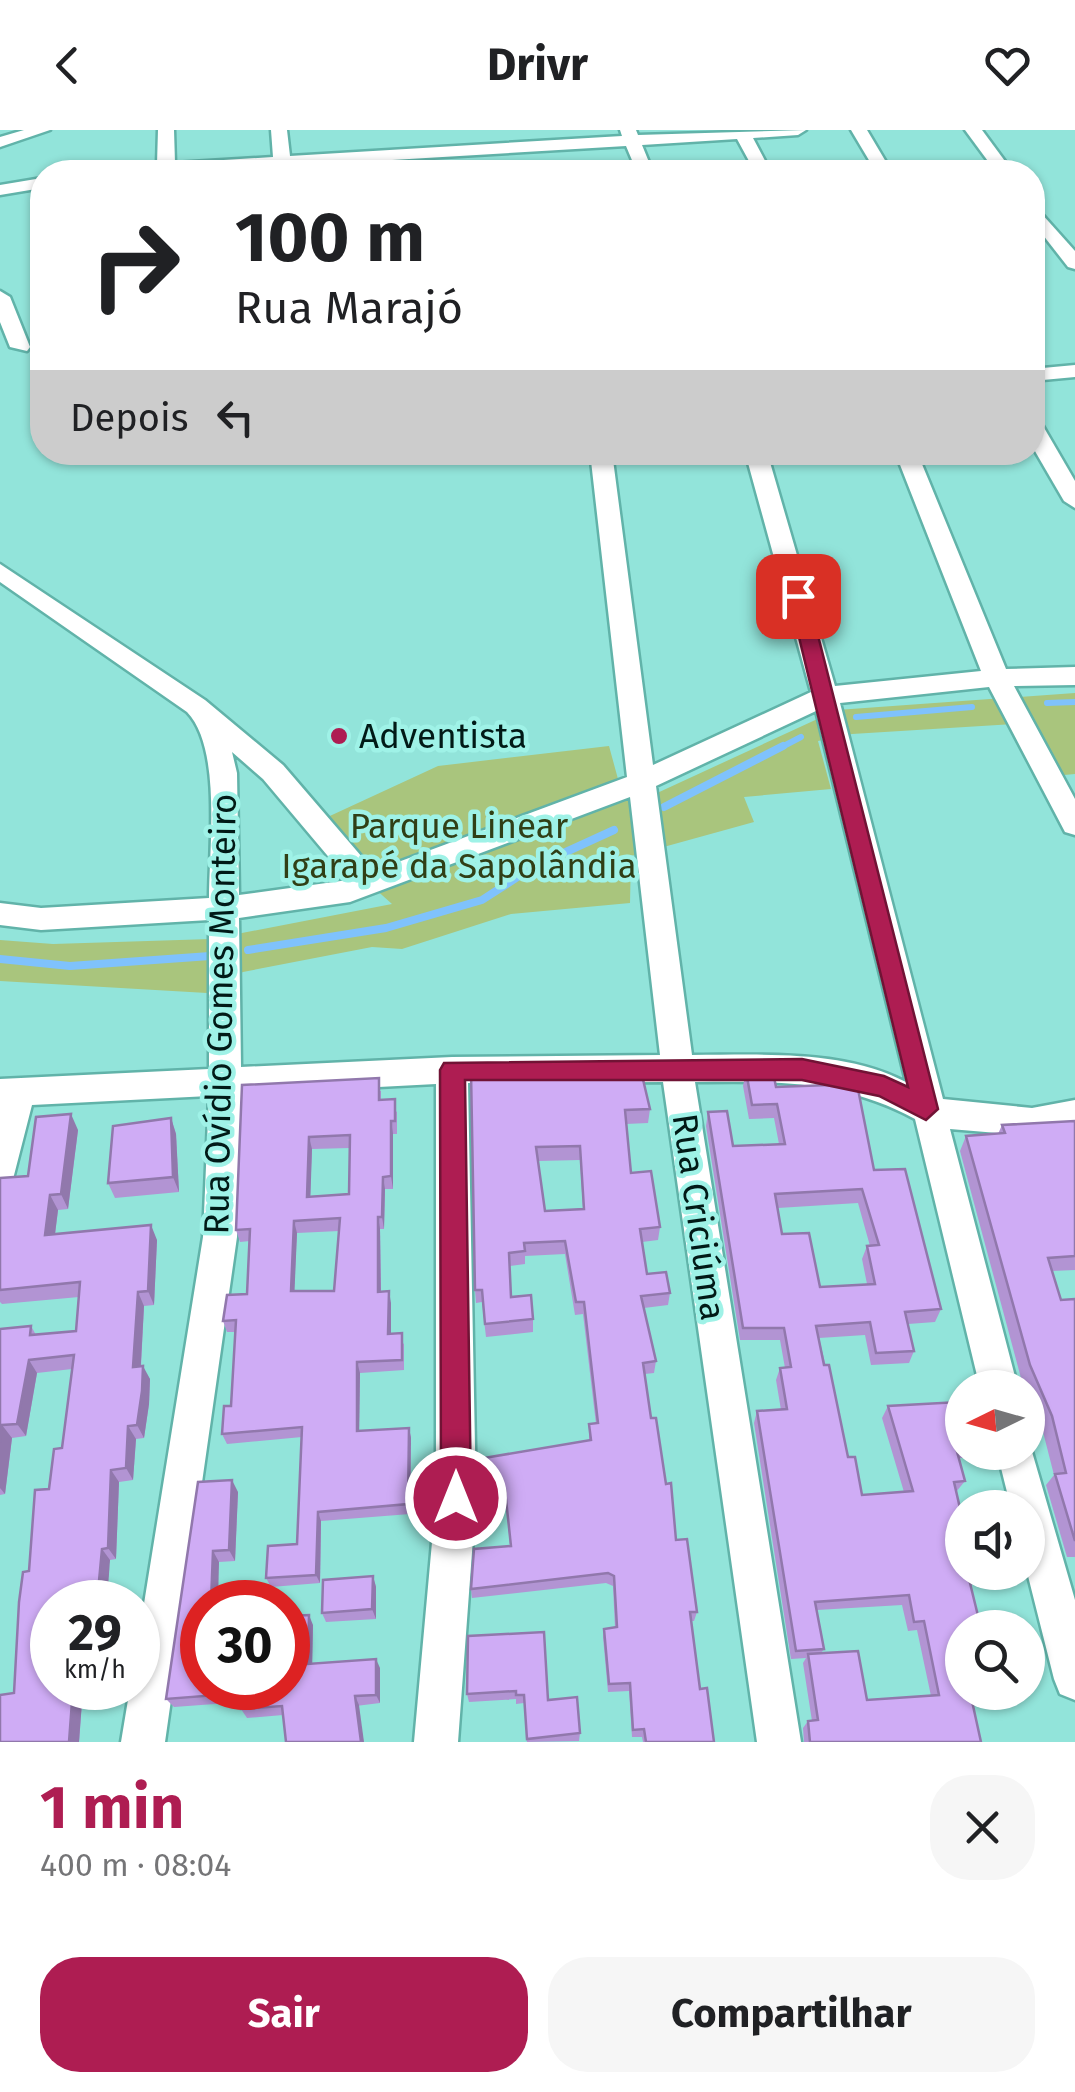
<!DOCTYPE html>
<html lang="pt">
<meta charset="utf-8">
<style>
body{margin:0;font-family:"Fira Sans",sans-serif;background:#f6f6f6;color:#202124;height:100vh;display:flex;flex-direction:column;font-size:38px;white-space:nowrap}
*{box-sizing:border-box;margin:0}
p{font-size:32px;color:#757577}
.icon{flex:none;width:55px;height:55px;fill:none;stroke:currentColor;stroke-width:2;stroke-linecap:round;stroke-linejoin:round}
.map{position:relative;height:1612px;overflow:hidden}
.sheet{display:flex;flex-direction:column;background:#fff;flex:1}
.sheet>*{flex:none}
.top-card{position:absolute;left:30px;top:30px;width:1015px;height:305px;border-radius:40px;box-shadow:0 2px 8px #0004;background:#fff;color:#202124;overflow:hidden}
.needle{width:65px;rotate:265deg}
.buttons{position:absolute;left:945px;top:1240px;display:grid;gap:20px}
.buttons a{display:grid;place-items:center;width:100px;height:100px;border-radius:50%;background:#fff;box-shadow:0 2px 8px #0004;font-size:50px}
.speed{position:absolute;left:30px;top:1450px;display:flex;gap:20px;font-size:50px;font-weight:700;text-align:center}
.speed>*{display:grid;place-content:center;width:130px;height:130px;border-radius:50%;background:#fff;box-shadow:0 2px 8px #0004;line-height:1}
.speed small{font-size:25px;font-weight:400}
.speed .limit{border:15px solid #d22;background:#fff;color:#111}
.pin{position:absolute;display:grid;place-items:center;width:85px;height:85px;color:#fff;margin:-42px;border-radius:20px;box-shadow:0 5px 15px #0006}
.me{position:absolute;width:110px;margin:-55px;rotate:0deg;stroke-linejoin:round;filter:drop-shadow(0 0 8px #0008)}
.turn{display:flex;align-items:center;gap:35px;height:210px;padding:0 40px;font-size:45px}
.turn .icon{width:130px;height:130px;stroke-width:2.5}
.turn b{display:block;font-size:70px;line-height:85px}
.then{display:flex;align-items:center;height:95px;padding:0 40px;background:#0003;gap:20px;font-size:38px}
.round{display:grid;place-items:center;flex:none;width:105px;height:105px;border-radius:40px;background:#f6f6f6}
.headline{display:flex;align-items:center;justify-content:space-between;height:170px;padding:0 40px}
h1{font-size:60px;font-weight:700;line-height:75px;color:#ae1d52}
.primary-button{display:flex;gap:20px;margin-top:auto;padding:20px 40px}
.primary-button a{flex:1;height:115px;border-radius:40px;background:#ae1d52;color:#fff;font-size:40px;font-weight:700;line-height:115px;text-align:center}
.primary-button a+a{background:#f6f6f6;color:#202124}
header{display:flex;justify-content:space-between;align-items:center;height:130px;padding:0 40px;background:#fff;font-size:45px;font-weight:700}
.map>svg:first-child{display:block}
.green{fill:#a9c57d}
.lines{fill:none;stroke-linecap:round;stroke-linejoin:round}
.stream-far1{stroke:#7fc2fc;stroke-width:6}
.stream{stroke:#7fc2fc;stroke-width:8}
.minor-casing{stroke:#61b3a9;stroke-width:5}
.minor{fill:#fff;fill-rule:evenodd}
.wall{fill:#b294d3;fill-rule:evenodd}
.shaded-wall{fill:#9178ac}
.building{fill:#cfacf5;stroke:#9178ac;stroke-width:2.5;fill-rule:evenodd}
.route{fill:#ae1d52;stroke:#711335;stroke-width:2.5}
.poi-dot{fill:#ae1d52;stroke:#9ff2e7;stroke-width:4}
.labels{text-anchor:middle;stroke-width:9;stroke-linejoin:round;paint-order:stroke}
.poi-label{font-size:35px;fill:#011a17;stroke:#9ff2e7;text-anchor:start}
.park-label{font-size:35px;fill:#303f16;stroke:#9ff2e7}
.street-label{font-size:35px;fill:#011a17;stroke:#9ff2e7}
</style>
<header><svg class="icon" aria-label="back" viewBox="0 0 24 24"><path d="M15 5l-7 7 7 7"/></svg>Drivr<svg class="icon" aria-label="heart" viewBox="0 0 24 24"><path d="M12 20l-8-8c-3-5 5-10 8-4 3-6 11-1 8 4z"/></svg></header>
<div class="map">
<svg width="1075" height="1612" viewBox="0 0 1075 1612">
<rect width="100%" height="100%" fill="#92e4da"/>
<path class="green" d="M1075,563V644L1064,645L1032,593L852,604L818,611L831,659L744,667L754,692L631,726L630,773L511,784L402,819L372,817L243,842L215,854L207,863L0,851V810L53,814L211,809L392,774L306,697L438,636L609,616L618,649L655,664L837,580Z"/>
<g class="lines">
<g class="stream-far1">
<path d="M1047,573L1075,572"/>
<path d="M856,587L972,577"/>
<path d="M778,619L801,607"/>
</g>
<g class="stream">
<path d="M664,677L783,616"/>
<path d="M248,820L386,798L482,770L533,737L614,700"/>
<path d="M0,829L70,836L210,826"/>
</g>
<g class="minor-casing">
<g id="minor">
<path d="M24,0H50L0,17V7Z"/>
<path d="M158,0H174L175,33L273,27L271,0H287L290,26L622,6L620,0H636L638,5L806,0L798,5L753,8L771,42H755L737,9L642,15L653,42H637L626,16L291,36V42H275L274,37L105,42L113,37L157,34Z"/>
<path d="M851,0H867L892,42H876Z"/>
<path d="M965,0H982L1013,42H996Z"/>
<path d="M42,48V58L0,65V55Z"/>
<path d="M1032,73L1075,121V139L1068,137L1032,91Z"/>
<path d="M0,161L10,167L30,217L27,221L10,217L0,192Z"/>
<path d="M1075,235V247L1032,251V239Z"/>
<path d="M1032,290L1043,296L1075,351V378L1064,371L1032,316Z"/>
<path d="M590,322H612L653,635L811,562L745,322H767L835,556L981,541L895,322H917L1006,539L1075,537V555L1014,556L1075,669V705L1065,702L989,557L840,573L943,969L1032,978L1075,970V998L1032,1006L950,999L1018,1258H980L915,989C843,950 775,951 695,952L801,1612H757L663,952L468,953L476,1368L458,1612H414L436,1368V954L242,964L237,1107L165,1612H121L130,1558H138V1511L203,1107L209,966L32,975L12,1053L0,1057V949L209,939V790L41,800L0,795V773L41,778L209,768C209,719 222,618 187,582L0,452V434L205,570L283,635L374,741L627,647ZM816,581L906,952C844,919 760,925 692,925L656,656ZM232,622L263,649L348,750L239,765L237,643ZM630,667L660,925L452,927L241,937L239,788L350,772Z"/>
<path d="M1028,1308L1075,1470V1570L1060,1564L1054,1549L1027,1442L1028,1378H1011L997,1322H1028Z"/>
</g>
</g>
<use href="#minor" class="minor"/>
</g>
<g class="wall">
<path d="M746,941L776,957L874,1040L941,1179L935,1192L908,1194L914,1221L909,1233L871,1235L865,1205L819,1208L848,1327L862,1365L904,1362L882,1288L888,1276L962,1286V1322H967L963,1328H959L965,1351L956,1362L977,1448L971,1456L962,1498V1562L981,1612H804L803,1598L808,1591H812L803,1533L806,1528L791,1529L754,1293L757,1281L781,1280L776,1250L780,1238H785L780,1210H740L706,996L708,982L733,1016L779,1014L774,988L749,989L743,956ZM858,1073L870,1116H867L862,1129L867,1154L820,1157L782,1104L778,1078ZM902,1475L908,1501L917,1500L931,1566L867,1570L821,1523L824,1519L817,1480Z"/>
<path d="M471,942L650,979L648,993L626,994L631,1043L660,1097L658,1110L642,1112L647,1144L670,1163L668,1175L644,1178L656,1231L654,1243L645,1244L651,1288L676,1410L697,1482L694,1491H691L700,1559L714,1612H643L642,1607H632L629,1561L608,1562L603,1507L604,1499L615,1498L613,1456L606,1453L472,1468L471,1459L510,1416L506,1371L479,1374L478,1364L589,1310V1294H596L583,1184L575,1185L565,1124L525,1126V1134L510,1136L511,1167L533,1189V1202L486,1207L482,1172L476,1173L475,1160ZM580,1030L583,1079L545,1081L538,1031Z"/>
<path d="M242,955L381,961V970L397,982V1004H393V1059H385L384,1099H380L381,1162L391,1173V1203L404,1214V1240L360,1243L359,1301L409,1298L411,1308L410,1384L321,1391L320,1453L271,1457L266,1448L297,1414L302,1307L227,1314L222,1304L231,1276L235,1202H227L223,1191L247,1164L250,1111L240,1112L236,1100ZM350,1018L349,1064L310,1066L312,1019ZM339,1101L334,1161H294L297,1103Z"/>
<path d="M171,988L176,1004L179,1062L115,1068L108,1053Z"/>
<path d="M1075,991V1140L1052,1141L1061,1170L1075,1169V1427H1067L1046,1355L1054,1345L1042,1298L1028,1263V1258H1025L1021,1248L960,1021L966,1006L998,1004L1002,995Z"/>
<path d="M78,1000L68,1079L58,1080L55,1104L157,1110L154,1175L144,1176L141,1236L150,1249L149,1274L144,1308L136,1309L133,1350L119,1352L116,1429L110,1430L52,1558H83L79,1612H0L14,1563L29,1441L49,1359L62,1318L72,1239L37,1243L26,1306L12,1308L5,1364L0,1365V1199L31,1196L36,1205L76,1201L79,1167L2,1174L0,1172V1048L28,1046Z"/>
<path d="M198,1352L238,1362L235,1431L219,1432L202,1558H288L313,1495L312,1534L380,1538V1573L283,1585L247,1588L241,1579L242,1572L174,1577L166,1569Z"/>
<path d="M373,1446L376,1457V1489L326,1492L322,1483Z"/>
<path d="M468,1506L548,1570L580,1603L579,1611L527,1612L524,1573L516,1574V1569L469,1572L467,1564Z"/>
</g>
<g class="shaded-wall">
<path d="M71,984L78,1000L68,1079L61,1064Z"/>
<path d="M171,988L176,1004L179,1062L173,1047Z"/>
<path d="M391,991L393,1004V1059L391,1046Z"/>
<path d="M309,1007L312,1019L310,1079L307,1067Z"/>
<path d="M383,1047L385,1059L384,1099L382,1087Z"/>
<path d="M50,1065L58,1080L53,1120L45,1105Z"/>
<path d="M378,1087L380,1099L381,1173L378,1162Z"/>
<path d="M294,1091L297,1103L294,1173L291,1161Z"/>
<path d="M151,1095L157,1110L154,1175L148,1161Z"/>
<path d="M389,1161L391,1173V1215L388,1204Z"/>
<path d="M138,1162L144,1176L140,1250L133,1237Z"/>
<path d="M29,1230L37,1243L26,1306L17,1294Z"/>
<path d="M357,1232L360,1243L359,1311L357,1301Z"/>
<path d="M143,1236L150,1249L149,1274L144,1308L137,1295Z"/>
<path d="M2,1295L12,1308L5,1364L0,1358V1312Z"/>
<path d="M128,1296L136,1309L133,1350L126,1338Z"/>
<path d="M409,1298L411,1308L410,1384L408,1374Z"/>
<path d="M111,1340L119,1352L116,1429L108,1418Z"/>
<path d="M232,1350L238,1362L235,1431L229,1420Z"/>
<path d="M318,1382L321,1391L320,1453L316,1445Z"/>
<path d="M102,1419L110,1430L107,1472H97Z"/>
<path d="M213,1421L219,1432L218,1472H211Z"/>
<path d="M373,1446L376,1457V1489L372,1479Z"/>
<path d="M309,1485L313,1495L312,1543L308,1534Z"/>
<path d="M376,1529L380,1538V1573L376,1565Z"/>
<path d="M73,1558H83L79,1612H69Z"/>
<path d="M355,1566L359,1575L364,1612H361Z"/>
</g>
<g class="building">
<path d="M641,941L650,979L625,980L631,1043L651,1041L660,1097L640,1099L647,1144L666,1142L670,1163L641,1166L656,1231L643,1233L651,1288H656L666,1354L671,1353L676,1410L687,1409L697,1482H690L700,1559L707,1558L714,1612H646L644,1599L633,1600L630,1553L609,1554L604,1499L617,1497L614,1446L608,1443L471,1459L474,1419L511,1416L505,1360L478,1364V1329L591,1310L589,1294L598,1293L584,1172H576L565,1111L524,1113L525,1121L509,1123L511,1167L531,1165L533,1189L485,1194L482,1160H475L471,942ZM580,1016L584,1079L545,1081L536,1017Z"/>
<path d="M746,941L773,942L776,957L857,954L874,1040L905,1039L941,1179L905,1182L914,1221L876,1223L870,1192L816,1196L824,1235H829L848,1327H855L862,1365L913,1361L888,1276L959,1272L962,1286V1317L956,1318L965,1351L954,1352L962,1387V1442H976L977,1448L969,1449L981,1498H962V1562H970L981,1612H810L808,1591L818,1590L808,1524L858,1521L867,1570L939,1565L924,1491L914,1492L909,1465L815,1472L824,1519L796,1521L757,1281L787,1279L780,1238L791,1237L784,1198H743L708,982L727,981L733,1016L785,1014L777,974L752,975ZM862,1059L879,1115L867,1116L875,1154L820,1157L809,1103L782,1104L775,1064Z"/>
<path d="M379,948V970L395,969V991H391V1046L383,1047L382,1087H378V1162L389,1161L388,1204L402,1203V1230L357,1232V1301L409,1298L408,1374L318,1382L316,1445L266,1448L268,1416L297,1414L302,1297L222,1304L224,1276H231L236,1190L223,1191L227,1165L247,1164L250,1099L236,1100L242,955ZM350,1005L349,1064L307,1067L309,1007ZM340,1088L334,1161H291L294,1091Z"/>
<path d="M71,984L61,1064L50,1065L45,1105L151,1095L148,1161L138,1162L133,1237L143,1236L142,1261L137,1295L128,1296L126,1338L111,1340L108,1418L102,1419L97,1472H52V1558H73L69,1612H0V1565L14,1563L19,1472L23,1442L29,1441L35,1360L49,1359L54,1319L62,1318L74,1225L29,1230L17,1294L2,1295L0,1312V1199L31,1196L30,1205L76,1201L80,1152L0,1160V1048L28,1046L36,987Z"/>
<path d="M171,988L173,1047L108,1053L113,996Z"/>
<path d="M1075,991V1126L1048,1128L1061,1170L1075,1169V1411L1055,1344L1066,1343L1052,1286L1030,1235L966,1006L1005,1003L1002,995Z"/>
<path d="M232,1350L229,1420L213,1421L211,1472H202V1558H288V1486L309,1485L308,1534L376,1529V1565L355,1566L361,1612H286L282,1576L241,1579L242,1563L166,1569L198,1352Z"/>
<path d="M373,1446L372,1479L322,1483L323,1450Z"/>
<path d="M544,1502L548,1570L577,1567L580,1603L527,1609L524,1565H516V1561L467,1564L468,1506Z"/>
</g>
<path class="route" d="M798,461L808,466L938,979L926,990L879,966L802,950H465L471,1368L466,1379L456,1383L445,1379L441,1368L440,940L444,933L802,929L884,946L908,957L789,466Z"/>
<circle class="poi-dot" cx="339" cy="606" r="10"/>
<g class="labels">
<g class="poi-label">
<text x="359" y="618">Adventista</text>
</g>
<g class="park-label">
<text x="459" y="708">Parque Linear<tspan x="459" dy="40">Igarapé da Sapolândia</tspan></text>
</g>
<g class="street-label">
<text transform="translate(220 884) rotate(-89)" y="12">Rua Ovídio Gomes Monteiro</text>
<text transform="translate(699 1087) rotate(82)" y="12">Rua Criciúma</text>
</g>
</g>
</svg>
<div class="buttons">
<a><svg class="needle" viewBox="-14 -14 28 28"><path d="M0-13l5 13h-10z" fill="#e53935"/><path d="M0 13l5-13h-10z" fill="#757577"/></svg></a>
<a><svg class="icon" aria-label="sound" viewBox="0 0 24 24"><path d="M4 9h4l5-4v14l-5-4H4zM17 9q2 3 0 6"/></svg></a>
<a><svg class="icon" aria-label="search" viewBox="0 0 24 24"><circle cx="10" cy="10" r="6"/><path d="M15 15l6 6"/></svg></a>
</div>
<div class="speed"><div>29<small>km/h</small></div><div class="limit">30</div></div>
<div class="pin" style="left:798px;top:466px;background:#d93025"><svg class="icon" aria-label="arrive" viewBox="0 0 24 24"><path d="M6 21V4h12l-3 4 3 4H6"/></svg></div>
<svg class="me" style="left:456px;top:1368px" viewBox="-20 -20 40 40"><circle r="17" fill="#ae1d52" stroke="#fff" stroke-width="3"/><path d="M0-11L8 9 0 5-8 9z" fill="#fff"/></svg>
<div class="top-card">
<div class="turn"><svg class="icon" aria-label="right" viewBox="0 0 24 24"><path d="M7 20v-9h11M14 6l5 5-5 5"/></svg><div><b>100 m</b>Rua Marajó</div></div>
<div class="then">Depois<svg class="icon" aria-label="left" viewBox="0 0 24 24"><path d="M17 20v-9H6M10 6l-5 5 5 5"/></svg></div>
</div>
</div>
<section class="sheet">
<div class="headline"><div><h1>1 min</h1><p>400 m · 08:04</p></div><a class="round"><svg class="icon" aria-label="close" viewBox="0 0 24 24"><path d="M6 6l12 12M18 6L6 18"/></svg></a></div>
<div class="primary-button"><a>Sair</a><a>Compartilhar</a></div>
</section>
